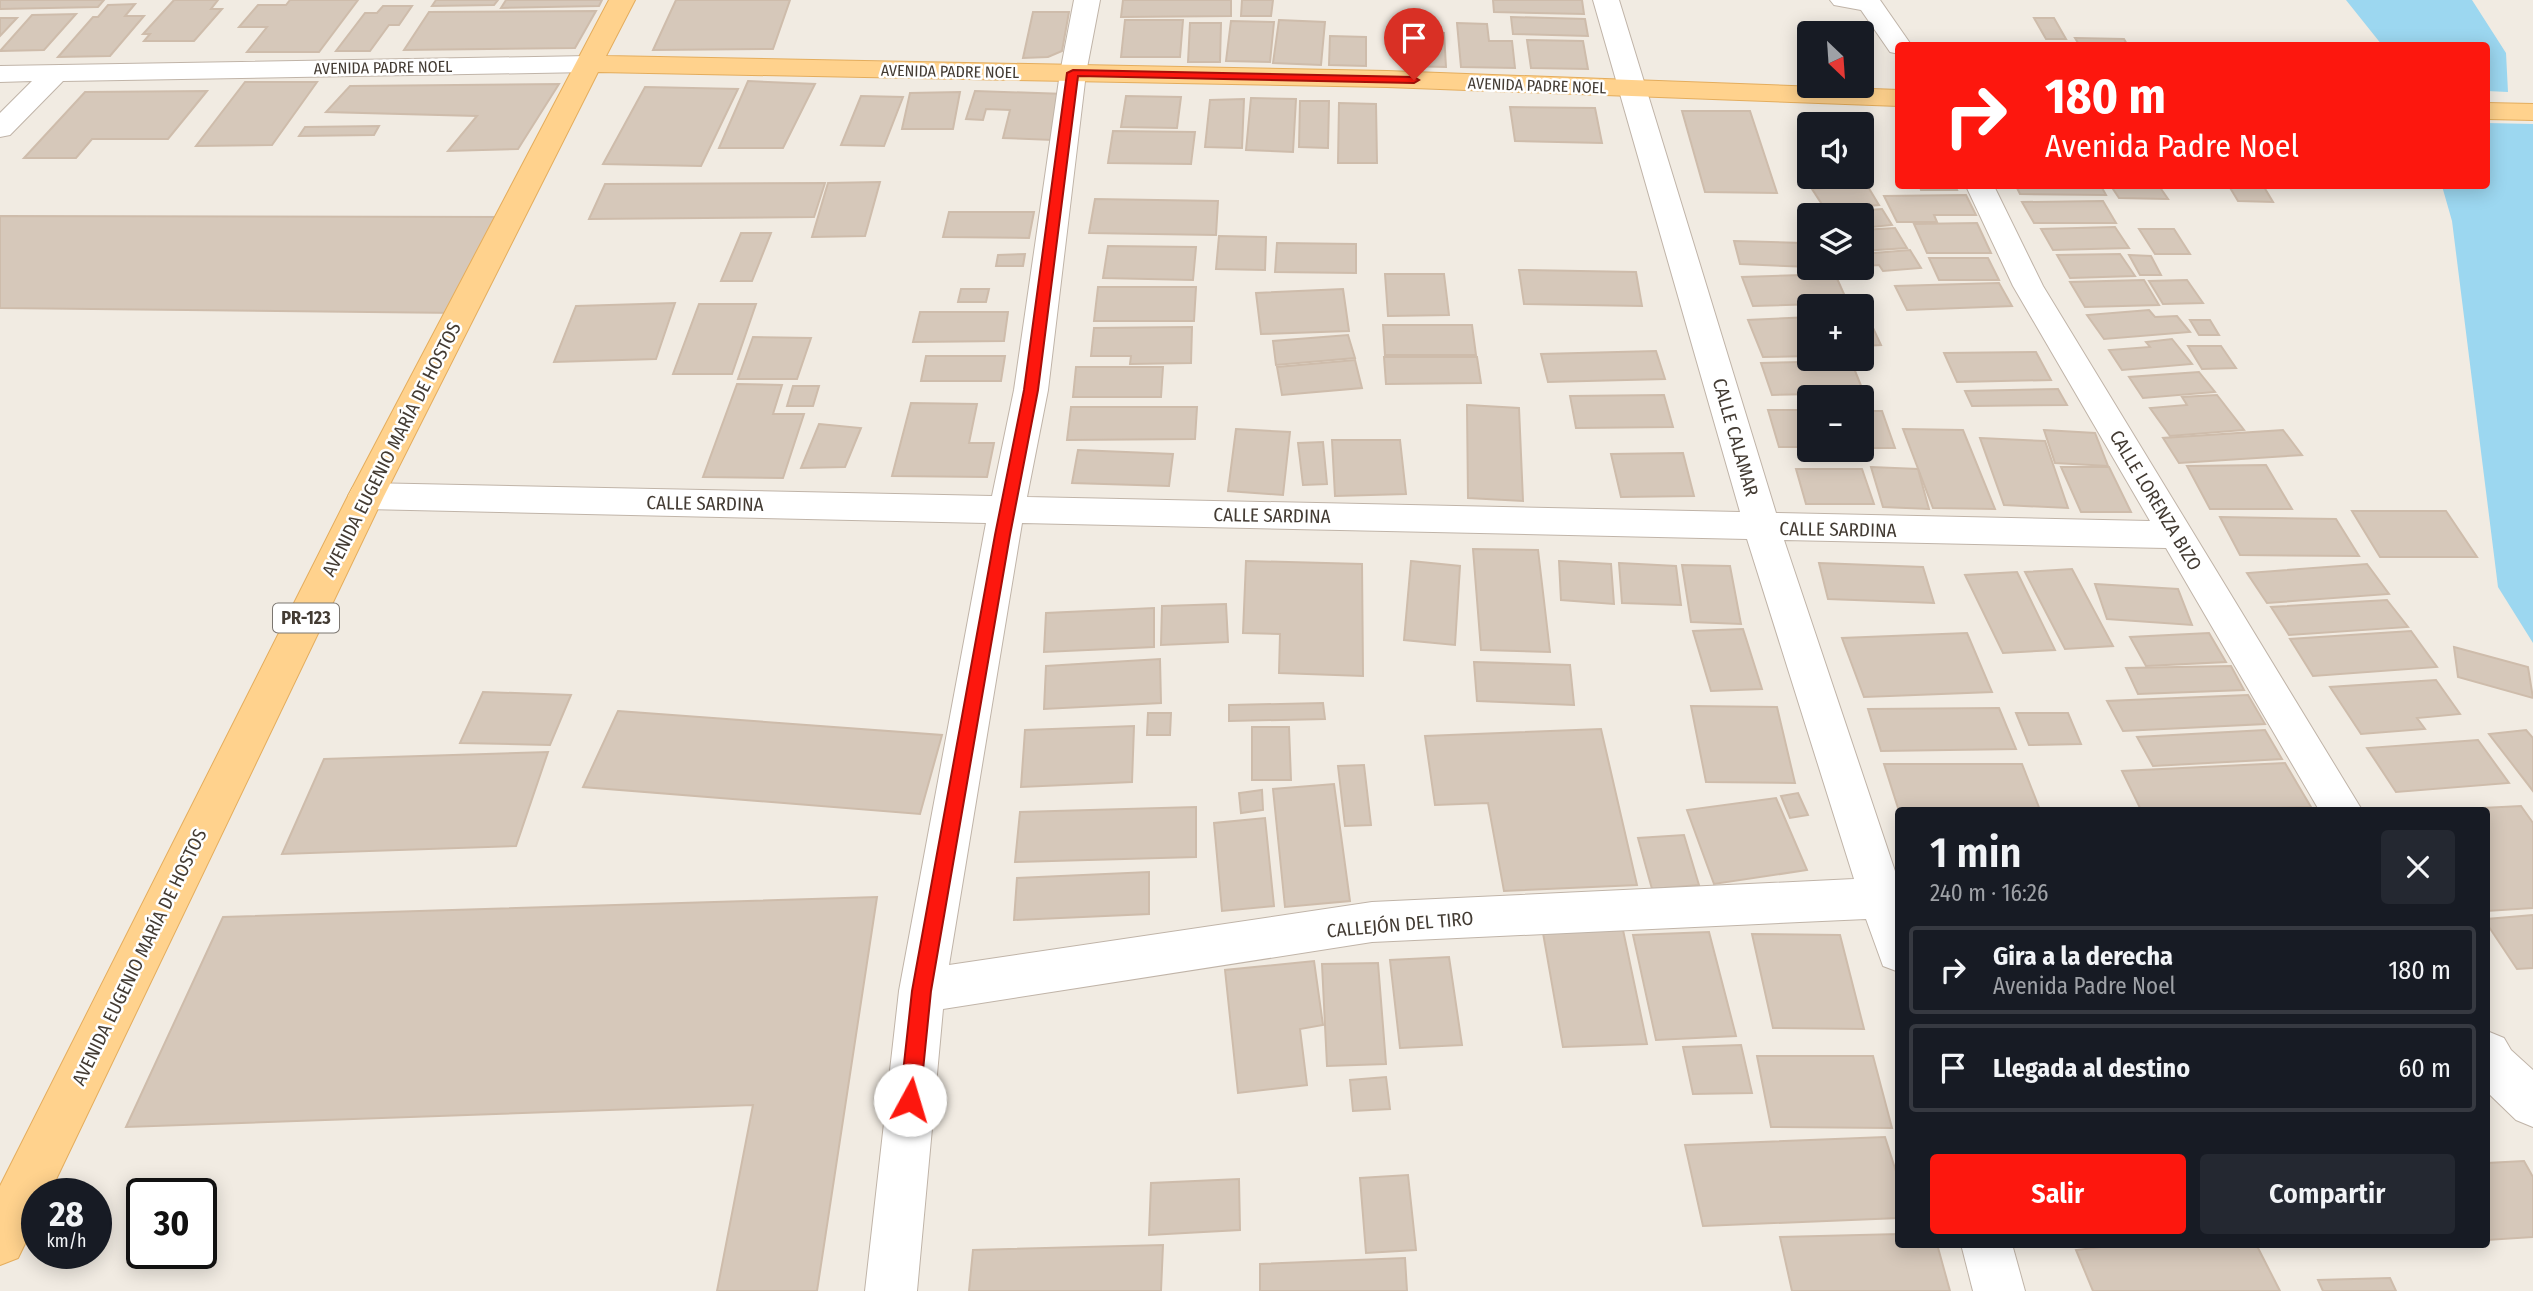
<!DOCTYPE html>
<html lang="es">
<meta charset="utf-8">
<style>
body{margin:0;font-family:"Fira Sans Condensed",sans-serif;background:#242831;color:#f1f3f6;height:100vh;display:flex;flex-direction:column;font-size:26px;white-space:nowrap}
*{box-sizing:border-box;margin:0}
p{font-size:23px;color:#9ea1a6}
.icon{flex:none;width:38px;height:38px;fill:none;stroke:currentColor;stroke-width:2;stroke-linecap:round;stroke-linejoin:round}
.map{position:relative;flex:1;overflow:hidden}
.side{position:absolute;left:1895px;top:807px;width:595px;height:441px;display:flex;flex-direction:column;background:#171b24;border-radius:7px;box-shadow:0 4px 18px #0003}
.side>*{flex:none}
.hud{position:absolute;left:1895px;top:42px;width:595px;height:147px;border-radius:7px;box-shadow:0 4px 18px #0003;background:#fd170e;color:#fff;overflow:hidden}
.needle{width:46px;rotate:155deg}
.buttons{position:absolute;left:1797px;top:21px;display:grid;gap:14px}
.buttons a{display:grid;place-items:center;width:77px;height:77px;border-radius:7px;background:#171b24;box-shadow:0 4px 18px #0003;font-size:35px}
.speed{position:absolute;left:21px;top:1178px;display:flex;gap:14px;font-size:35px;font-weight:700;text-align:center}
.speed>*{display:grid;place-content:center;width:91px;height:91px;border-radius:50%;background:#171b24;box-shadow:0 4px 18px #0003;line-height:1}
.speed small{font-size:18px;font-weight:400}
.speed .limit{border:4px solid #111;border-radius:10px;background:#fff;color:#111}
.pin{position:absolute;display:grid;place-items:center;width:60px;height:60px;color:#fff;margin:-72px -30px;border-radius:50% 50% 50% 0;rotate:-45deg;box-shadow:0 0 7px #0007}
.pin .icon{rotate:45deg}
.me{position:absolute;width:77px;margin:-38px;rotate:6deg;stroke-linejoin:round;filter:drop-shadow(0 0 5px #0008)}
.turn{display:flex;align-items:center;gap:24px;height:147px;padding:0 35px;font-size:32px}
.turn .icon{width:91px;height:91px;stroke-width:2.5}
.turn b{display:block;font-size:49px;line-height:60px}
.round{display:grid;place-items:center;flex:none;width:74px;height:74px;border-radius:7px;background:#242831}
.headline{display:flex;align-items:center;justify-content:space-between;height:119px;padding:0 35px}
h1{font-size:42px;font-weight:600;line-height:52px}
.cta{display:flex;gap:14px;margin-top:auto;padding:14px 35px}
.cta a{flex:1;height:80px;border-radius:7px;background:#fd170e;color:#fff;font-size:28px;font-weight:600;line-height:80px;text-align:center}
.cta a+a{background:#242831;color:#f1f3f6}
ul{padding:0;list-style:none}
li{display:flex;align-items:center;gap:21px;height:88px;margin:0 14px 10px;padding:0 21px;border:4px solid #363941;border-radius:7px}
li div{flex:1}
li b{display:block;font-size:26px}
li em{font-style:normal}
.map>svg:first-child{display:block}
.water{fill:#9cd7f0}
.building{fill:#d6c8ba;stroke:#cebcab;stroke-width:2}
.lines{fill:none;stroke-linecap:round;stroke-linejoin:round}
.minor-casing{stroke:#c0b4a8;stroke-width:2}
.primary-casing{stroke:#e4ad5d;stroke-width:2}
.minor{fill:#fff;fill-rule:evenodd}
.primary{fill:#ffd28d;fill-rule:evenodd}
.route{fill:#fd170e;stroke:#a40f09;stroke-width:2}
.labels{text-anchor:middle;stroke-width:5;stroke-linejoin:round;paint-order:stroke}
.far-street-label{font-size:16px;fill:#433b33;stroke:#fff}
.shield{fill:#fff;stroke:#7b7670;stroke-width:2}
.shield-label{font-size:18px;font-weight:bold;fill:#433b33}
.street-label{font-size:19px;fill:#433b33;stroke:#fff}
</style>
<div class="map">
<svg width="2533" height="1291" viewBox="0 0 2533 1291">
<rect width="100%" height="100%" fill="#f1ebe2"/>
<g class="water">
<path d="M2346,0H2472L2506,53L2508,92L2487,91V46L2382,45Z"/>
<path d="M2487,123L2533,124V643L2498,587L2452,221L2442,186H2487Z"/>
</g>
<g class="building">
<path d="M0,0H104L98,7L0,9Z"/>
<path d="M174,0H218L211,9H222L194,41H144L150,34H143Z"/>
<path d="M290,0H358L319,52H247L267,27H239L258,5H286Z"/>
<path d="M436,0H498L494,5L432,6Z"/>
<path d="M506,0H602L599,6L501,8Z"/>
<path d="M676,0H790L773,49L653,50Z"/>
<path d="M1123,0H1231V16L1121,17Z"/>
<path d="M1242,0H1273L1271,16H1241Z"/>
<path d="M1493,0H1582L1584,14L1494,12Z"/>
<path d="M135,4L125,16H144L110,56L58,57L93,17H98L108,5Z"/>
<path d="M383,6H412L399,25H389L370,51H336L365,13H377Z"/>
<path d="M596,11L575,48L404,50L429,12Z"/>
<path d="M1033,12H1069L1062,51L1048,57L1023,58Z"/>
<path d="M76,14L44,50L0,51L32,15Z"/>
<path d="M1511,17L1585,19L1588,36L1513,34Z"/>
<path d="M0,18H17L0,36Z"/>
<path d="M2034,18H2054L2066,39H2046Z"/>
<path d="M1125,20H1183L1180,57H1121Z"/>
<path d="M1279,20L1325,22L1321,65L1273,63Z"/>
<path d="M1231,21L1274,22L1270,62L1226,61Z"/>
<path d="M1190,23H1221L1220,62H1188Z"/>
<path d="M1457,23L1487,24L1489,41H1512L1515,68L1461,67Z"/>
<path d="M1401,32L1444,33L1446,67L1402,66Z"/>
<path d="M1330,36L1366,37V66L1329,65Z"/>
<path d="M2075,38L2124,39L2128,46H2080Z"/>
<path d="M1527,40L1583,41L1588,69L1531,68Z"/>
<path d="M748,81L815,84L783,148H719Z"/>
<path d="M245,82H317L272,145L196,146Z"/>
<path d="M559,84L518,149L448,151L477,116L326,112L350,86Z"/>
<path d="M645,87L738,89L701,166L603,164Z"/>
<path d="M207,91L168,139H92L76,158H24L85,92Z"/>
<path d="M975,91L1065,94L1053,140L1003,138L1010,110L986,109L983,120L966,119Z"/>
<path d="M960,92L953,129H902L910,93Z"/>
<path d="M861,96L903,97L884,146L841,145Z"/>
<path d="M1126,96L1181,97L1177,128L1121,127Z"/>
<path d="M1251,98L1296,99L1293,152L1246,150Z"/>
<path d="M1244,99L1242,148L1205,147L1210,100Z"/>
<path d="M1300,101H1329L1328,148L1299,147Z"/>
<path d="M1339,103L1376,104L1377,163H1338Z"/>
<path d="M1510,107L1595,108L1602,143L1515,141Z"/>
<path d="M1682,111H1750L1777,193L1705,192Z"/>
<path d="M379,126L374,135L299,136L305,127Z"/>
<path d="M1113,131L1195,132L1191,164L1108,163Z"/>
<path d="M880,182L865,236L812,237L828,183Z"/>
<path d="M825,183L814,217L589,219L605,184Z"/>
<path d="M1867,185L1879,205L1825,209L1812,189Z"/>
<path d="M1920,186H1955L1957,190H1921Z"/>
<path d="M2016,186H2101L2106,195L2020,194Z"/>
<path d="M2111,186H2159L2168,199L2119,198Z"/>
<path d="M2229,186L2264,187L2273,202L2238,201Z"/>
<path d="M1966,195L1976,215H1934L1937,222H1897L1884,196Z"/>
<path d="M1095,199L1218,201L1216,235L1089,233Z"/>
<path d="M2103,201L2116,223H2034L2022,202Z"/>
<path d="M1882,209L1892,225L1862,228V215L1828,213Z"/>
<path d="M949,212H1034L1029,238L943,237Z"/>
<path d="M0,216L509,217L460,313L0,308Z"/>
<path d="M1977,223L1991,253H1927L1914,224Z"/>
<path d="M2115,227L2129,248L2053,250L2041,229Z"/>
<path d="M1895,228L1907,248L1862,251V230Z"/>
<path d="M2139,229H2174L2190,254H2155Z"/>
<path d="M741,233H771L752,281H721Z"/>
<path d="M1219,236L1266,237L1265,270L1216,269Z"/>
<path d="M1734,241L1803,243L1810,267L1740,264Z"/>
<path d="M1277,243L1356,244V273L1275,272Z"/>
<path d="M1108,246L1196,247L1193,280L1103,278Z"/>
<path d="M1910,250L1921,268L1883,271L1879,265L1866,266L1862,259V254Z"/>
<path d="M1025,254L1023,266H996L998,255Z"/>
<path d="M2120,254L2135,276L2070,278L2057,255Z"/>
<path d="M2129,255L2151,256L2161,275H2140Z"/>
<path d="M1929,258H1988L1999,280H1939Z"/>
<path d="M1519,270L1636,272L1642,306L1524,304Z"/>
<path d="M1385,274H1444L1449,315L1388,316Z"/>
<path d="M1835,274L1848,303L1753,306L1742,277Z"/>
<path d="M2144,280L2159,305L2085,307L2070,282Z"/>
<path d="M2187,280L2203,303L2163,304L2149,281Z"/>
<path d="M1999,283L2012,306L1907,310L1895,286Z"/>
<path d="M1098,287H1196L1194,321H1094Z"/>
<path d="M961,289H989L986,302H958Z"/>
<path d="M1343,289L1349,331L1261,334L1256,293Z"/>
<path d="M675,303L656,359L554,362L576,306Z"/>
<path d="M699,304H756L732,374H673Z"/>
<path d="M2149,310L2155,317L2177,316L2190,332L2104,339L2087,315Z"/>
<path d="M920,312H1008L1004,341L913,342Z"/>
<path d="M1862,315H1867L1881,345L1862,346Z"/>
<path d="M1810,317V356L1763,357L1748,320Z"/>
<path d="M2190,320H2210L2219,335H2199Z"/>
<path d="M1383,325H1472L1476,355H1385Z"/>
<path d="M1192,327L1191,363L1130,364L1131,356H1091L1094,328Z"/>
<path d="M1348,335L1355,358L1276,365L1273,341Z"/>
<path d="M753,337L811,338L797,379H738Z"/>
<path d="M2172,339L2192,364L2122,370L2109,350L2150,347L2146,342Z"/>
<path d="M2188,346H2221L2236,368L2202,369Z"/>
<path d="M1656,351L1665,379L1548,382L1541,354Z"/>
<path d="M2036,352L2051,380L1957,382L1944,353Z"/>
<path d="M926,356H1005L1001,381H921Z"/>
<path d="M1384,357H1477L1481,383L1386,384Z"/>
<path d="M1355,360L1362,388L1282,395L1277,367Z"/>
<path d="M1851,361L1864,393L1772,395L1761,363Z"/>
<path d="M1076,367H1163L1161,397H1073Z"/>
<path d="M2199,372L2215,392L2143,398L2129,377Z"/>
<path d="M737,384L782,385L773,414H804L783,478L703,477Z"/>
<path d="M793,386H819L813,406H787Z"/>
<path d="M2058,389L2067,405L1972,406L1965,391Z"/>
<path d="M1664,395L1673,427L1576,428L1570,396Z"/>
<path d="M2217,395L2244,430L2170,436L2150,408L2187,405L2182,397Z"/>
<path d="M911,403L977,404L969,443H994L987,477L892,476Z"/>
<path d="M1467,405L1519,408L1523,501L1468,498Z"/>
<path d="M1071,407H1197L1195,439L1067,440Z"/>
<path d="M1768,410H1810V447H1779Z"/>
<path d="M1862,411H1882L1895,448H1862Z"/>
<path d="M819,424L861,428L845,467L801,468Z"/>
<path d="M1236,429L1290,432L1283,495L1228,491Z"/>
<path d="M1903,429L1963,430L1995,509L1933,508Z"/>
<path d="M2044,430L2095,433L2108,466L2055,463Z"/>
<path d="M2283,430L2302,455L2179,463L2163,438Z"/>
<path d="M1980,438L2045,441L2068,508L2004,505Z"/>
<path d="M1332,440H1400L1406,494L1335,496Z"/>
<path d="M1323,442L1327,484L1303,485L1298,443Z"/>
<path d="M1078,450L1173,454L1169,486L1072,483Z"/>
<path d="M1683,453L1694,496L1621,497L1611,454Z"/>
<path d="M2266,465L2292,509H2210L2187,466Z"/>
<path d="M1871,467L1918,469L1929,509L1883,507Z"/>
<path d="M2061,467H2109L2131,512H2081Z"/>
<path d="M1796,469H1862L1874,504H1806Z"/>
<path d="M2352,511H2446L2477,557H2380Z"/>
<path d="M2220,517L2336,519L2359,556L2240,555Z"/>
<path d="M1473,549L1538,550L1550,652L1481,650Z"/>
<path d="M1246,561L1362,564L1363,676L1279,673L1280,634L1243,633Z"/>
<path d="M1411,561L1460,566L1455,645L1404,640Z"/>
<path d="M1559,561L1611,564L1614,604L1561,600Z"/>
<path d="M1619,563L1676,566L1681,605L1622,603Z"/>
<path d="M1819,563L1923,567L1934,603L1828,599Z"/>
<path d="M2367,564L2389,594L2267,603L2247,573Z"/>
<path d="M1682,565L1730,566L1741,624L1691,622Z"/>
<path d="M2072,569L2113,646L2065,649L2025,572Z"/>
<path d="M2017,572L2055,650L2003,653L1965,575Z"/>
<path d="M2095,584L2178,589L2192,625L2107,619Z"/>
<path d="M2387,600L2408,627L2289,635L2271,607Z"/>
<path d="M1226,604L1228,642L1161,645L1162,606Z"/>
<path d="M1154,608V647L1044,652L1046,613Z"/>
<path d="M1743,629L1762,689L1711,691L1693,631Z"/>
<path d="M2411,631L2437,667L2313,676L2290,639Z"/>
<path d="M1967,633L1992,692L1864,697L1842,638Z"/>
<path d="M2209,633L2226,662L2146,666L2130,637Z"/>
<path d="M2454,647L2528,667L2533,698L2458,677Z"/>
<path d="M1160,659L1161,703L1044,709L1046,666Z"/>
<path d="M1474,662L1570,665L1574,705L1477,701Z"/>
<path d="M2231,666L2244,690L2138,694L2126,668Z"/>
<path d="M2436,680L2460,714L2417,718L2425,729L2361,734L2330,687Z"/>
<path d="M483,692L571,695L550,745L460,743Z"/>
<path d="M2248,695L2265,724L2123,731L2107,701Z"/>
<path d="M1323,703L1325,719L1229,721V705Z"/>
<path d="M1691,706L1777,707L1795,783L1706,782Z"/>
<path d="M1999,708L2016,749L1881,751L1868,709Z"/>
<path d="M618,711L942,735L920,814L583,787Z"/>
<path d="M1148,713H1171L1170,735H1147Z"/>
<path d="M2016,713H2068L2081,744L2029,745Z"/>
<path d="M1134,726L1132,782L1021,787L1025,730Z"/>
<path d="M1252,727H1289L1291,780H1252Z"/>
<path d="M1601,729L1637,885L1504,891L1488,803L1435,805L1425,736Z"/>
<path d="M2265,730L2282,759L2153,766L2137,737Z"/>
<path d="M2526,730L2533,738V791L2489,734Z"/>
<path d="M2478,740L2509,783L2396,792L2367,748Z"/>
<path d="M548,752L516,846L282,854L324,759Z"/>
<path d="M2285,763L2311,807L2141,810L2122,771Z"/>
<path d="M1884,764H2022L2040,810L1899,811Z"/>
<path d="M1364,765L1371,825L1345,826L1338,766Z"/>
<path d="M1334,784L1350,901L1285,907L1273,789Z"/>
<path d="M1262,790L1263,810L1241,813L1239,793Z"/>
<path d="M1798,793L1808,815L1790,818L1781,796Z"/>
<path d="M1776,798L1807,870L1714,884L1687,810Z"/>
<path d="M2521,806L2533,823V908L2487,911V810H2442Z"/>
<path d="M1196,807V857L1015,862L1020,812Z"/>
<path d="M1265,818L1274,906L1222,911L1214,823Z"/>
<path d="M1684,835L1699,885L1652,889L1638,838Z"/>
<path d="M1149,872V914L1014,920L1017,878Z"/>
<path d="M877,897L817,1291H717L753,1105L126,1127L223,917Z"/>
<path d="M2533,915V968L2517,969L2487,924V919Z"/>
<path d="M1623,930L1647,1044L1563,1047L1543,933Z"/>
<path d="M1709,932L1736,1036L1656,1040L1633,935Z"/>
<path d="M1752,934L1840,935L1864,1029L1773,1028Z"/>
<path d="M1449,957L1462,1045L1400,1048L1390,960Z"/>
<path d="M1314,961L1323,1025L1300,1029L1307,1085L1238,1093L1225,970Z"/>
<path d="M1378,963L1386,1064L1327,1066L1322,964Z"/>
<path d="M1741,1045L1752,1093L1693,1094L1683,1047Z"/>
<path d="M1757,1056H1873L1892,1128L1771,1127Z"/>
<path d="M1386,1077L1390,1109L1353,1111L1350,1080Z"/>
<path d="M1885,1137L1899,1181V1218L1703,1226L1685,1145Z"/>
<path d="M2524,1161L2533,1177V1237L2487,1240V1163Z"/>
<path d="M1408,1175L1416,1250L1366,1253L1360,1178Z"/>
<path d="M1239,1179L1240,1230L1149,1235L1151,1183Z"/>
<path d="M1899,1234V1244H1937L1950,1291H1792L1780,1237Z"/>
<path d="M2127,1244H2256L2280,1291H2093L2076,1250Z"/>
<path d="M1163,1245L1161,1291H969L973,1250Z"/>
<path d="M1405,1258L1407,1291H1260V1264Z"/>
<path d="M2390,1278L2396,1291H2323L2318,1280Z"/>
</g>
<g class="lines">
<g class="minor-casing">
<g id="minor">
<path d="M1074,0H1100L1086,73L1048,390L1027,497L1740,512L1593,0H1619L1776,513L2150,521L2013,286L1966,186H1994L2043,286L2362,810H2319L2166,548L1784,540L1899,883V972L1883,966L1866,919L1372,942L943,1009L917,1291H865L899,991L986,523L366,509L353,505L348,496L353,487L366,483L992,496L1014,390L1060,73ZM1022,523L1747,539L1854,879L1372,902L949,965Z"/>
<path d="M1830,0H1880L1912,46H1899V54L1890,52L1861,10L1834,5Z"/>
<path d="M589,56L598,58L602,64L598,70L589,72L63,81L10,135L0,137V113L32,81L0,82V66Z"/>
<path d="M2487,1031L2504,1038L2511,1050L2533,1070V1127L2516,1120L2487,1092Z"/>
<path d="M1961,1244H2012L2025,1291H1973Z"/>
</g>
</g>
<g class="primary-casing">
<g id="primary">
<path d="M609,0H635L606,56L1387,71L1899,90V106L1387,87L598,72L384,496L49,1194H37V1219L18,1258L0,1265V1186L348,496Z"/>
<path d="M2487,103L2533,104V120L2487,119Z"/>
</g>
</g>
<use href="#minor" class="minor"/>
<use href="#primary" class="primary"/>
</g>
<path class="route" d="M1073,70L1414,77L1419,80L1414,83L1078,76L1038,390L1010,535L931,991L920,1100L917,1107L910,1110L903,1107L900,1100L912,991L995,535L1024,390L1067,73Z"/>
<g class="labels">
<g class="far-street-label">
<text transform="translate(383 67) rotate(-1)" y="6">AVENIDA PADRE NOEL</text>
<text transform="translate(950 71) rotate(1)" y="6">AVENIDA PADRE NOEL</text>
<text transform="translate(1537 85) rotate(2)" y="6">AVENIDA PADRE NOEL</text>
</g>
<rect class="shield" x="273" y="603.5" width="66" height="29" rx="5"/>
<g class="shield-label">
<text x="306" y="624">PR-123</text>
</g>
<g class="street-label">
<text transform="translate(1736 437) rotate(74)" y="7">CALLE CALAMAR</text>
<text transform="translate(391 449) rotate(-63)" y="7">AVENIDA EUGENIO MARÍA DE HOSTOS</text>
<text transform="translate(2156 500) rotate(59)" y="7">CALLE LORENZA BIZO</text>
<text transform="translate(705 503) rotate(1)" y="7">CALLE SARDINA</text>
<text transform="translate(1272 515) rotate(1)" y="7">CALLE SARDINA</text>
<text transform="translate(1838 529) rotate(1)" y="7">CALLE SARDINA</text>
<text transform="translate(1400 924) rotate(-5)" y="7">CALLEJÓN DEL TIRO</text>
<text transform="translate(139 957) rotate(-64)" y="7">AVENIDA EUGENIO MARÍA DE HOSTOS</text>
</g>
</g>
</svg>
<div class="buttons">
<a><svg class="needle" viewBox="-14 -14 28 28"><path d="M0-13l5 13h-10z" fill="#e53935"/><path d="M0 13l5-13h-10z" fill="#9ea1a6"/></svg></a>
<a><svg class="icon" aria-label="sound" viewBox="0 0 24 24"><path d="M4 9h4l5-4v14l-5-4H4zM17 9q2 3 0 6"/></svg></a>
<a><svg class="icon" aria-label="layers" viewBox="0 0 24 24"><path d="M12 4l9 5-9 5-9-5zM3 14l9 5 9-5"/></svg></a>
<a>+</a>
<a>−</a>
</div>
<div class="speed"><div>28<small>km/h</small></div><div class="limit">30</div></div>
<div class="pin" style="left:1414px;top:80px;background:#d93025"><svg class="icon" aria-label="arrive" viewBox="0 0 24 24"><path d="M6 21V4h12l-3 4 3 4H6"/></svg></div>
<svg class="me" style="left:910px;top:1100px" viewBox="-20 -20 40 40"><circle r="19" fill="#fff"/><path d="M0-13L10 11 0 6-10 11z" fill="#fd170e"/></svg>
<div class="hud">
<div class="turn"><svg class="icon" aria-label="right" viewBox="0 0 24 24"><path d="M7 20v-9h11M14 6l5 5-5 5"/></svg><div><b>180 m</b>Avenida Padre Noel</div></div>
</div>
<section class="side">
<div class="headline"><div><h1>1 min</h1><p>240 m · 16:26</p></div><a class="round"><svg class="icon" aria-label="close" viewBox="0 0 24 24"><path d="M6 6l12 12M18 6L6 18"/></svg></a></div>
<ul>
<li><svg class="icon" aria-label="right" viewBox="0 0 24 24"><path d="M7 20v-9h11M14 6l5 5-5 5"/></svg><div><b>Gira a la derecha</b><p>Avenida Padre Noel</p></div><em>180 m</em></li>
<li><svg class="icon" aria-label="arrive" viewBox="0 0 24 24"><path d="M6 21V4h12l-3 4 3 4H6"/></svg><div><b>Llegada al destino</b></div><em>60 m</em></li>
</ul>
<div class="cta"><a>Salir</a><a>Compartir</a></div>
</section>
</div>
